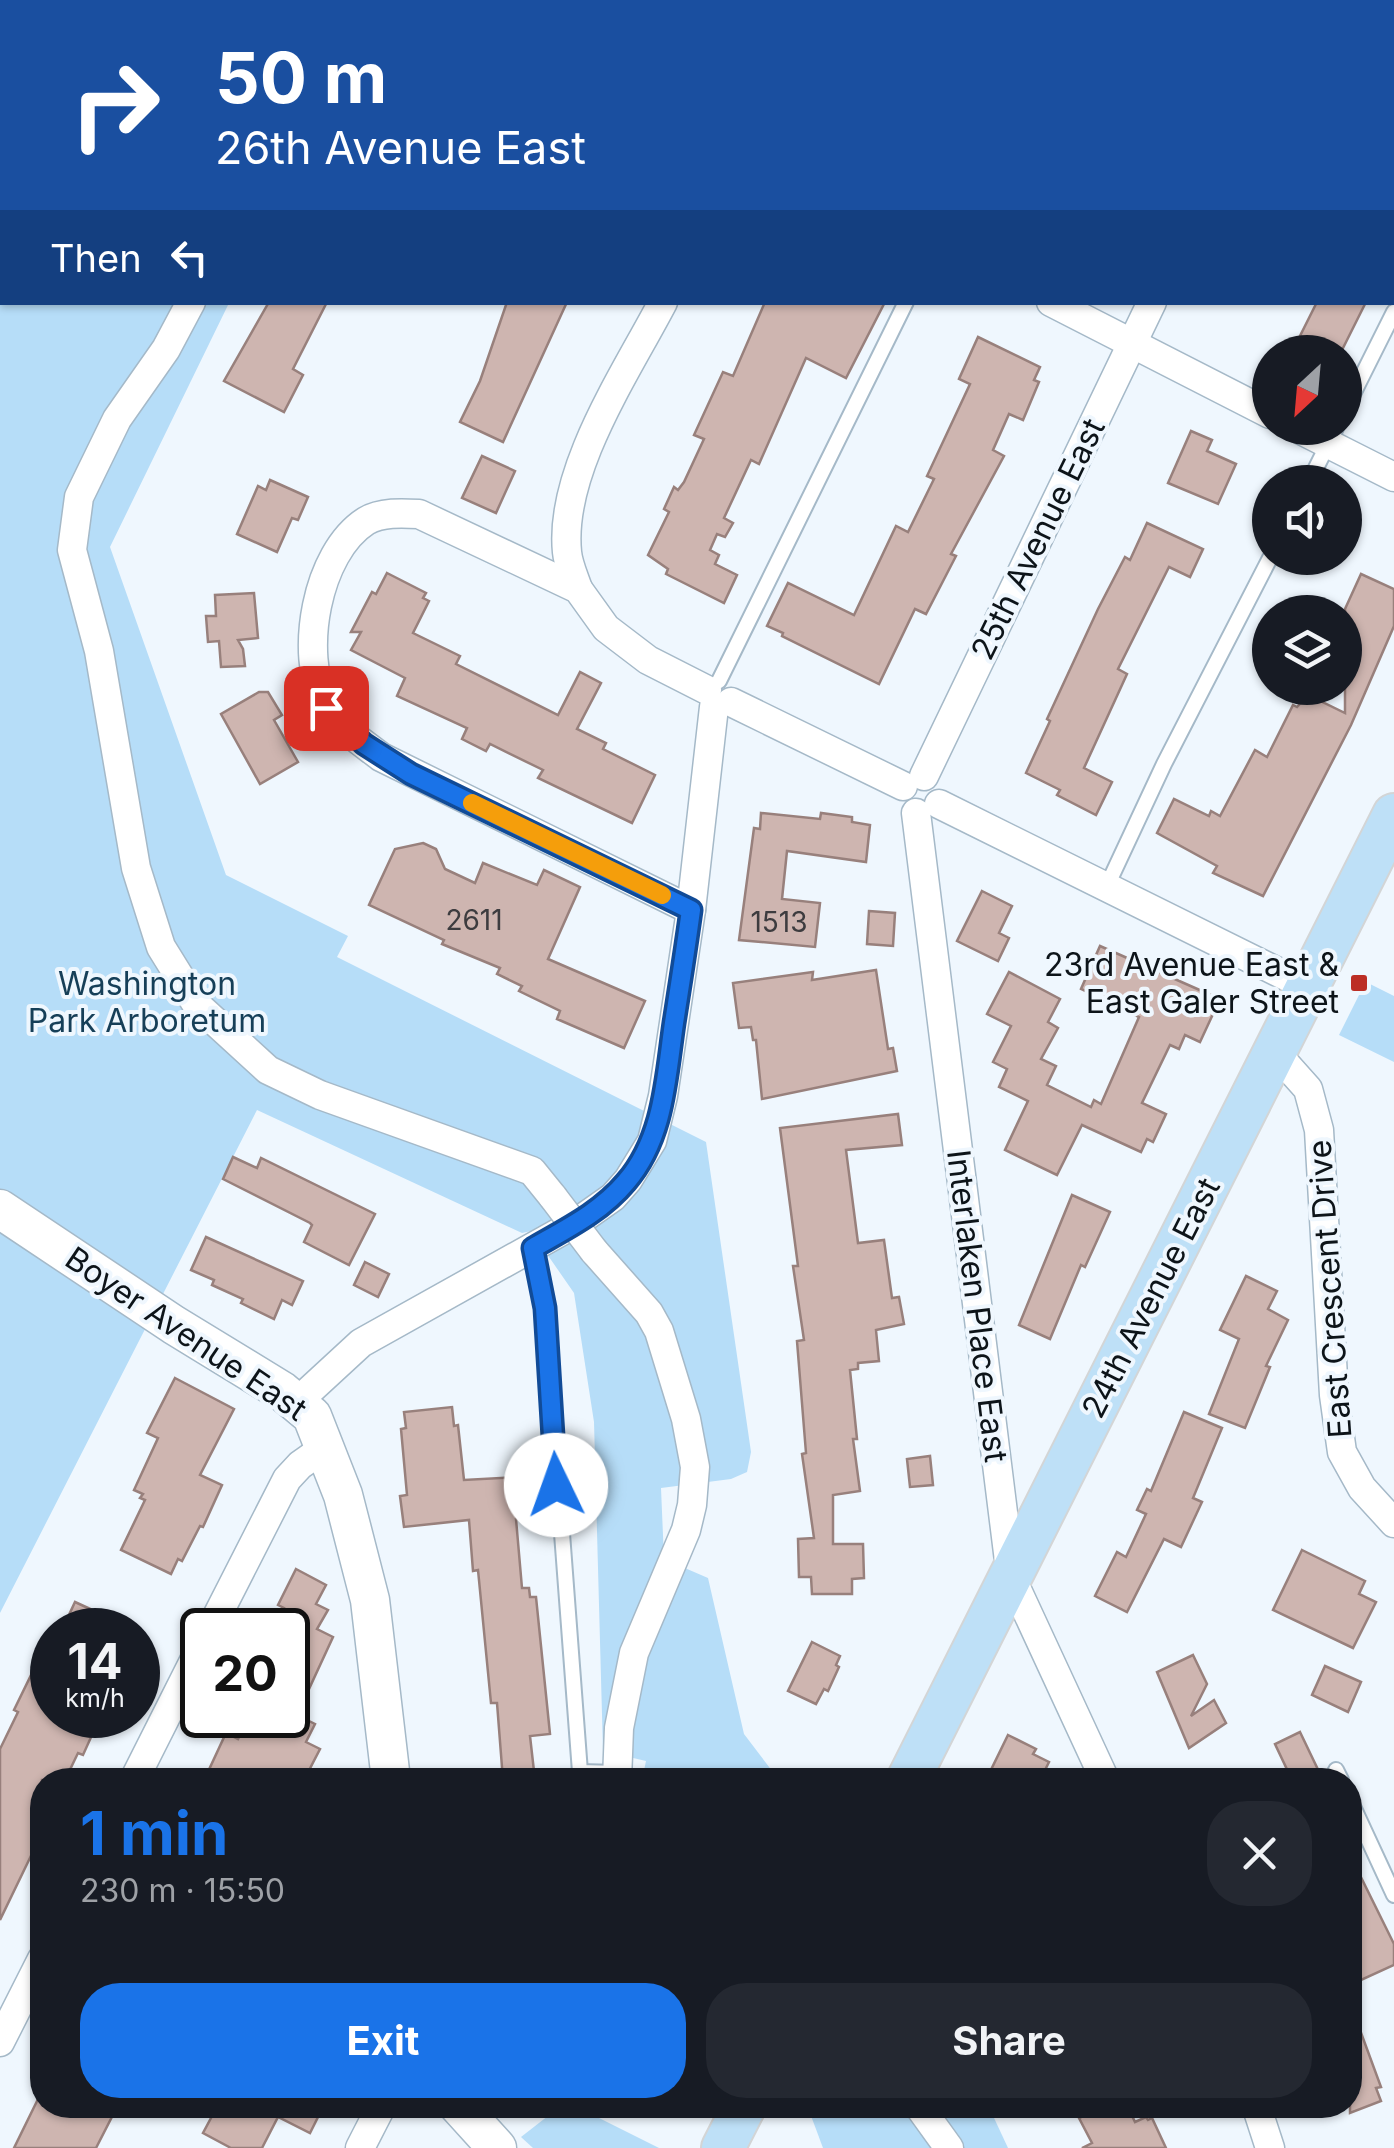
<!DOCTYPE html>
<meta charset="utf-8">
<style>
body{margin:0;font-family:Inter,sans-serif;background:#242831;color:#f1f3f6;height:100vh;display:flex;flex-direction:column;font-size:38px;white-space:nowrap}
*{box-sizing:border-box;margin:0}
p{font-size:32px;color:#9ea1a6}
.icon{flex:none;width:55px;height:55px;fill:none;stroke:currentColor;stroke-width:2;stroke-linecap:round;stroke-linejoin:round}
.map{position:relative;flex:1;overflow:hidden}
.sheet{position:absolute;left:30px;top:1768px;width:1332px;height:350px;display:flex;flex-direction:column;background:#171b24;border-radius:40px;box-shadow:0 2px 8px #0004}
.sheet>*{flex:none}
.top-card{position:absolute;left:0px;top:0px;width:1395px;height:305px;box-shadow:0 2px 8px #0004;background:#1a4fa0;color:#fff;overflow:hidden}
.needle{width:65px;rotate:206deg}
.buttons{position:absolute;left:1252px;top:335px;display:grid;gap:20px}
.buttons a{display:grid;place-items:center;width:110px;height:110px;border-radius:50%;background:#171b24;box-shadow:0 2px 8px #0004;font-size:50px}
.speed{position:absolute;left:30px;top:1608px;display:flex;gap:20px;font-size:50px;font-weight:700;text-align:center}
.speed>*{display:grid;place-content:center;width:130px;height:130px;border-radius:50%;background:#171b24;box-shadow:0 2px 8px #0004;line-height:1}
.speed small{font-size:25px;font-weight:400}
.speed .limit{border:5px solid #111;border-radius:15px;background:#fff;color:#111}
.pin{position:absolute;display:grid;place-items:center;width:85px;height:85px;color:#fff;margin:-42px;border-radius:20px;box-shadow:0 5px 15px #0006}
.me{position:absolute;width:110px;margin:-55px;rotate:357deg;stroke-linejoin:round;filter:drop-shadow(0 0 8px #0008)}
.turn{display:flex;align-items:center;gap:35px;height:210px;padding:0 50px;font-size:45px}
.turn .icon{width:130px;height:130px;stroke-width:2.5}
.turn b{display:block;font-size:70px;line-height:85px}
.then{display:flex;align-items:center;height:95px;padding:0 50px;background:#0003;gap:20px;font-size:38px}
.round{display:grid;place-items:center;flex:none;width:105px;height:105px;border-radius:40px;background:#242831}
.summary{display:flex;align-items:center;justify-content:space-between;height:170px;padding:0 50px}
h1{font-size:60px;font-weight:700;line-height:75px;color:#1a73e8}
.action{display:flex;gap:20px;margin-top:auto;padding:20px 50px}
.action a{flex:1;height:115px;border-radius:40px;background:#1a73e8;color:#fff;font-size:40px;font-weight:700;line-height:115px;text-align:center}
.action a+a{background:#242831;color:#f1f3f6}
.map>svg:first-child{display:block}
.green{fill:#b6ddf8}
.building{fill:#ceb5b0;stroke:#98807c;stroke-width:2.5}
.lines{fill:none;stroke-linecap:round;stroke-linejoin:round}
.lane-casing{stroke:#a5b9c8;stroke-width:18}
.street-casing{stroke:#a5b9c8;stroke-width:31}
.secondary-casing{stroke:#a5b9c8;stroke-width:41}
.primary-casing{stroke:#d3d5d6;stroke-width:46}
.lane{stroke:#fff;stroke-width:14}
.street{stroke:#fff;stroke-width:28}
.secondary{stroke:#fff;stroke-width:38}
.primary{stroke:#bee0f7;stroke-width:42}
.street-bridge-casing{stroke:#a5b9c8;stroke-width:31;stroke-linecap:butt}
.street-bridge{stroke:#fff;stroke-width:28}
.route-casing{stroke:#114b97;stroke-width:25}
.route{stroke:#1a73e8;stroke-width:18}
.slow{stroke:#f59e0b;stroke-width:18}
.poi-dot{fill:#bc2e25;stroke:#eff7fe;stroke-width:4}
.labels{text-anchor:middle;stroke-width:8;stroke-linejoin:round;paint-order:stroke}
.number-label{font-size:28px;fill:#3d3c3f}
.street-label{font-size:32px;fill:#0d1419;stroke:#eff7fe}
.poi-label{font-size:32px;fill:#0d1419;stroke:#eff7fe;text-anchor:end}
.park-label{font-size:32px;fill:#163f58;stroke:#eff7fe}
</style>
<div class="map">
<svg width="1394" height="2148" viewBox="0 0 1394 2148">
<rect width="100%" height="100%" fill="#eff7fe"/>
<g class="green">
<path d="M0,0H585L2,2V302L229,303L110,547L226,875L348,936L337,957L706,1142L751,1452L747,1472L731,1479L661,1488L664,1559L708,1578L744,1734L779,1780H642L646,1761L603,1751L594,1422L574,1293L531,1231L522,1233L257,1110L0,1613Z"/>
<path d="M1370,984L1394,996V1062L1339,1035L1360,993L1365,995Z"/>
<path d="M562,2105H573L659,2148H533L521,2137Z"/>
<path d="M807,2105H988L1008,2148H823Z"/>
</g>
<g class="building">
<path d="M269,302H327L293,369L303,375L284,412L224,381Z"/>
<path d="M507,302H567L503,442L460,422L480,381Z"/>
<path d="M765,302H885L846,378L806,358L759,464L751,460L724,518L733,523L725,537L717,534L710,550L719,555L715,564L737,575L724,603L666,574L668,569L648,555L669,512L664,509L674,487L678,490L684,482L704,439L694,435L723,372L733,376Z"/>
<path d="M1317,302H1366L1341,352H1329L1299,338Z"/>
<path d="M978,337L1040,367L1034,380L1039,382L1023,420L1009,414L993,450L1004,456L951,554L956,556L926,614L915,609L879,684L782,636L783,633L767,626L788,583L854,615L896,526L908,532L934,479L927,476L970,384L959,379Z"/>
<path d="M1191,431L1212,440L1207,451L1236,464L1218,504L1168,483Z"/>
<path d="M482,456L515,471L496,513L462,498Z"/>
<path d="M270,480L308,497L298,520L292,518L277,552L237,534L258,486L266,490Z"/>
<path d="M1147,523L1203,549L1190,577L1169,567L1118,669L1127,674L1084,768L1112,782L1096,815L1057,795L1060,790L1026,773L1050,721L1047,719L1098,609L1125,557L1130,560Z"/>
<path d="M387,573L426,593L423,598L429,601L413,633L460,656L456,664L558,715L580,672L601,683L577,729L606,743L603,749L655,775L632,823L538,778L543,770L490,744L486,751L462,739L467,728L397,696L405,678L351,650L361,632H351L372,592L376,594Z"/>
<path d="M1361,574L1394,589V626L1351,725L1263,896L1213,873L1217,866L1157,833L1174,799L1209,816L1211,811L1220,816L1255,750L1267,757L1293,705L1297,707L1308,695L1345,713V609Z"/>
<path d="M254,593L258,638L238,640L243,649L245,666L221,667L219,641L208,642L206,616H216L215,595Z"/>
<path d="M259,692H268L282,715L274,720L298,762L260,784L221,714Z"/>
<path d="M761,813L820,819L821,813L852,817V822L870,825L866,862L787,851L782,899L820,903L815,947L739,940L754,828L760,829Z"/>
<path d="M423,843L436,849L445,869L475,883L483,863L537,885L544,870L580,887L548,959L645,1001L624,1048L557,1019L560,1011L519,991L522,986L497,974L500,968L442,944L444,940L369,905L395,849Z"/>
<path d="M982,891L1012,906L999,933L1009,938L998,961L957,941Z"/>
<path d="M869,911L895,913L893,946L867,944Z"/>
<path d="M1100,946L1220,999L1200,1042L1185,1035L1179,1049L1170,1045L1142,1103L1166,1114L1153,1142L1147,1139L1141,1152L1082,1125L1057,1175L1005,1150L1028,1101L999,1087L1007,1069L993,1062L1011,1026L987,1014L1009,972L1060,999L1048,1022L1058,1028L1041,1059L1056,1066L1047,1085L1091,1107L1094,1100L1101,1104L1139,1017L1081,989Z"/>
<path d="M876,970L888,1049L893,1048L897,1071L762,1099L756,1040H753L751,1027L739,1028L733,983L813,972L812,980Z"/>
<path d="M898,1114L902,1145L846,1150L858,1243L884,1240L892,1298L899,1297L904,1324L876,1330L879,1361L858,1363V1369L850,1370L857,1439H853L860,1491L833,1495V1544H863L864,1578L852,1579V1594H812L811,1577H799L798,1539L814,1538L802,1454L806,1453L797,1341L804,1340L793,1266H798L780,1128Z"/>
<path d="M233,1157L257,1168L261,1158L375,1214L349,1265L304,1242L312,1225L310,1223L223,1179Z"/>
<path d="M1072,1195L1110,1212L1085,1267L1081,1265L1050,1339L1019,1325Z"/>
<path d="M206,1237L303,1281L292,1305L282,1300L274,1319L241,1303L243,1299L212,1285L214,1280L191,1270Z"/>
<path d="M365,1262L389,1274L378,1297L354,1285Z"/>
<path d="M1246,1276L1277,1291L1268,1309L1288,1320L1266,1366L1270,1367L1245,1428L1209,1414L1239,1339L1220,1330Z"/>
<path d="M175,1378L234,1409L200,1475L222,1485L203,1527L200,1526L182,1561L178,1559L171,1574L121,1550L145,1500L140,1498L143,1494L134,1490L158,1438L147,1433Z"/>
<path d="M452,1407L454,1426L458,1425L464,1480L540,1476L542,1517L516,1519L522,1588H529L530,1597H536L550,1734L530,1736L535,1780H503L497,1703H491L478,1570L473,1571L469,1520L404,1527L400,1496L407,1495L401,1429L406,1428L404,1412Z"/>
<path d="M1184,1412L1222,1428L1193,1498L1202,1502L1181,1547L1164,1539L1127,1612L1095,1596L1117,1552L1126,1557L1146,1514L1137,1510L1147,1489L1151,1491Z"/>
<path d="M930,1456L933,1485L910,1487L907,1459Z"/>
<path d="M1302,1550L1365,1581L1359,1594L1376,1602L1353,1648L1273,1610Z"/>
<path d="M296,1569L326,1585L316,1604L328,1610L317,1629L333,1637L297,1715L315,1724L306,1742L320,1749L304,1780H220L207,1774L226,1733L238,1739L250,1715H288V1630L276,1624L284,1608L278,1605Z"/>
<path d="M75,1602L136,1630H62Z"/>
<path d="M52,1632V1715H101L83,1755L78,1753L65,1780H42V1833L0,1920V1749L18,1712L14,1710Z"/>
<path d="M812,1642L840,1656L836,1665L839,1667L828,1691L824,1689L816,1704L788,1691Z"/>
<path d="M1193,1655L1207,1684L1191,1716L1214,1700L1226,1723L1189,1748L1157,1672Z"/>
<path d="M1325,1666L1361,1682L1348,1712L1312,1695Z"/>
<path d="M1300,1732L1323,1780H1292L1275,1744Z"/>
<path d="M1008,1735L1036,1749L1033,1754L1049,1762L1040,1780H986Z"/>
<path d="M1350,1855L1394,1944V1965L1350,1985Z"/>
<path d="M1350,2011H1353L1381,2087L1376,2088L1381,2101L1350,2113Z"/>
<path d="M39,2097L42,2099V2105H118L96,2148H14Z"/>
<path d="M218,2105H324L310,2133L278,2117L262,2148H231L203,2133Z"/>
<path d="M1106,2105H1127L1135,2122L1146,2117L1148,2120L1152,2118L1166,2148H1082L1092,2143L1079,2118Z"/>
</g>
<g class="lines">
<g class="lane-casing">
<g id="lane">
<path d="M1060,2L1061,0"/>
<path d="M1345,410L1394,312"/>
<path d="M1309,482L1336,428"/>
<path d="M719,681L906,302"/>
<path d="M1107,886L1164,764L1270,558"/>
<path d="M533,1248L545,1308L580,1772L617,1773"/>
<path d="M1336,1770L1341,1780"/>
<path d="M1350,1800L1394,1895"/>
</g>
</g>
<g class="street-casing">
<g id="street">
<path d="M269,2L270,0"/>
<path d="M815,2L816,0"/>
<path d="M1303,2L1304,0"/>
<path d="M191,302L166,349L117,419L79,497L72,550L99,651L136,868L161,947L197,1005L268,1070L320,1095L532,1171L553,1197"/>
<path d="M1051,302L1270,414"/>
<path d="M1297,428L1394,477"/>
<path d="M578,589C574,577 568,564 567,552C559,471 626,373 663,302"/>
<path d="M731,702L903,786"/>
<path d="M924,776L1152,302"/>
<path d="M939,804L1308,987"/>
<path d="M916,813L1011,1577L1105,1780"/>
<path d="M691,910L381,757C362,742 336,726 325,704C299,654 316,553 366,521C381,512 402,513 419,514L578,589L606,628L648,660L707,690"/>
<path d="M1275,1052L1308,1089L1319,1130L1334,1395L1342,1452L1362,1488L1394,1523"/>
<path d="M594,1251L649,1313L659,1331L686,1419L695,1467L692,1505L686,1530L634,1653L619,1728L617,1780"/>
<path d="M297,1402L361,1343L576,1223L613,1197L628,1180L652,1141L663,1096L691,910L714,707"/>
<path d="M210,1630L287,1479L300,1465L327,1446"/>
<path d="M134,1780L202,1645"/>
<path d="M0,2042L42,1959"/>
<path d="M918,2105L949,2148"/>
<path d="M1256,2105L1270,2148"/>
<path d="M360,2148L382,2105"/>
</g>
</g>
<g class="secondary-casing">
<g id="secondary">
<path d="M153,2L155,0"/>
<path d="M0,209L2,206"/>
<path d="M0,1209L174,1325L282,1391L312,1416L343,1495L370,1600L391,1780"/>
<path d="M458,2105L497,2148"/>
</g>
</g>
<g class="primary-casing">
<g id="primary">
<path d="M908,1780L1394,815"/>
<path d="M723,2148L745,2105"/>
</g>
</g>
<use href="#lane" class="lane"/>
<use href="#street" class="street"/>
<use href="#secondary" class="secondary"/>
<use href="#primary" class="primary"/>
<g class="street-bridge-casing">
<path id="street-bridge" d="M553,1197L594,1251"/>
</g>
<use href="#street-bridge" class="street-bridge"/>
</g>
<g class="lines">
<g class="route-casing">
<path id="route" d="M326,708L364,744L411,774L691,910C686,947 680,985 674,1023C666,1078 664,1138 626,1182C601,1212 566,1229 533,1248L545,1308L556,1485"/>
</g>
<use href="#route" class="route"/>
<path class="slow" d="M472,803L662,895"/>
</g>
<rect class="poi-dot" x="1349" y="973" width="20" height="20" rx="5"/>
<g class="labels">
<g class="number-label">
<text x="474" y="930">2611</text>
<text x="779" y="932">1513</text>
</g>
<g class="street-label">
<text transform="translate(1038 539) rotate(-64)" y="11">25th Avenue East</text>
<text transform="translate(1330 1289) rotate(-94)" y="11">East Crescent Drive</text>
<text transform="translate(1151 1298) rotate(-63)" y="11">24th Avenue East</text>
<text transform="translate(977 1306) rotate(83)" y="11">Interlaken Place East</text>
<text transform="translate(186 1334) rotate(34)" y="11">Boyer Avenue East</text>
</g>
<g class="poi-label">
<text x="1339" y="976">23rd Avenue East &amp;<tspan x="1339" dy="37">East Galer Street</tspan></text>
</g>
<g class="park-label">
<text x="147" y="995">Washington<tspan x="147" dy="37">Park Arboretum</tspan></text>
</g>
</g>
</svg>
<div class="buttons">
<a><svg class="needle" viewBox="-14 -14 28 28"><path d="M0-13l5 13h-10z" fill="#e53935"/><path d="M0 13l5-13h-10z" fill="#9ea1a6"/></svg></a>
<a><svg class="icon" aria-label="sound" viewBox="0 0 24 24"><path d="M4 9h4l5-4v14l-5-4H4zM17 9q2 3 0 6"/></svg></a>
<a><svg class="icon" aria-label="layers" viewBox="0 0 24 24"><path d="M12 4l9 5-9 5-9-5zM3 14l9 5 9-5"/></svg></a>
</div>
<div class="speed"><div>14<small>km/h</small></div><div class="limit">20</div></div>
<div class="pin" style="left:326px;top:708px;background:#d93025"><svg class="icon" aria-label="arrive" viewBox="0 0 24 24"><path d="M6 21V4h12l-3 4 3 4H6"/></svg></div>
<svg class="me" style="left:556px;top:1485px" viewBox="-20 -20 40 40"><circle r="19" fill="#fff"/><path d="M0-13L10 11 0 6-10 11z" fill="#1a73e8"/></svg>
<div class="top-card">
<div class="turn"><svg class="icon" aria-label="right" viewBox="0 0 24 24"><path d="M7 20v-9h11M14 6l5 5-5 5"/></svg><div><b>50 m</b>26th Avenue East</div></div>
<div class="then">Then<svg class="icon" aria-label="left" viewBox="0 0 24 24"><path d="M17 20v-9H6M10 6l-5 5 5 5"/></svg></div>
</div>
<section class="sheet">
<div class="summary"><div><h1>1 min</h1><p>230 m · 15:50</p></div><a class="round"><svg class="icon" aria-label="close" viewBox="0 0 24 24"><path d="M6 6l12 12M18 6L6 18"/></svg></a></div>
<div class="action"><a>Exit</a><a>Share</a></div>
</section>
</div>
